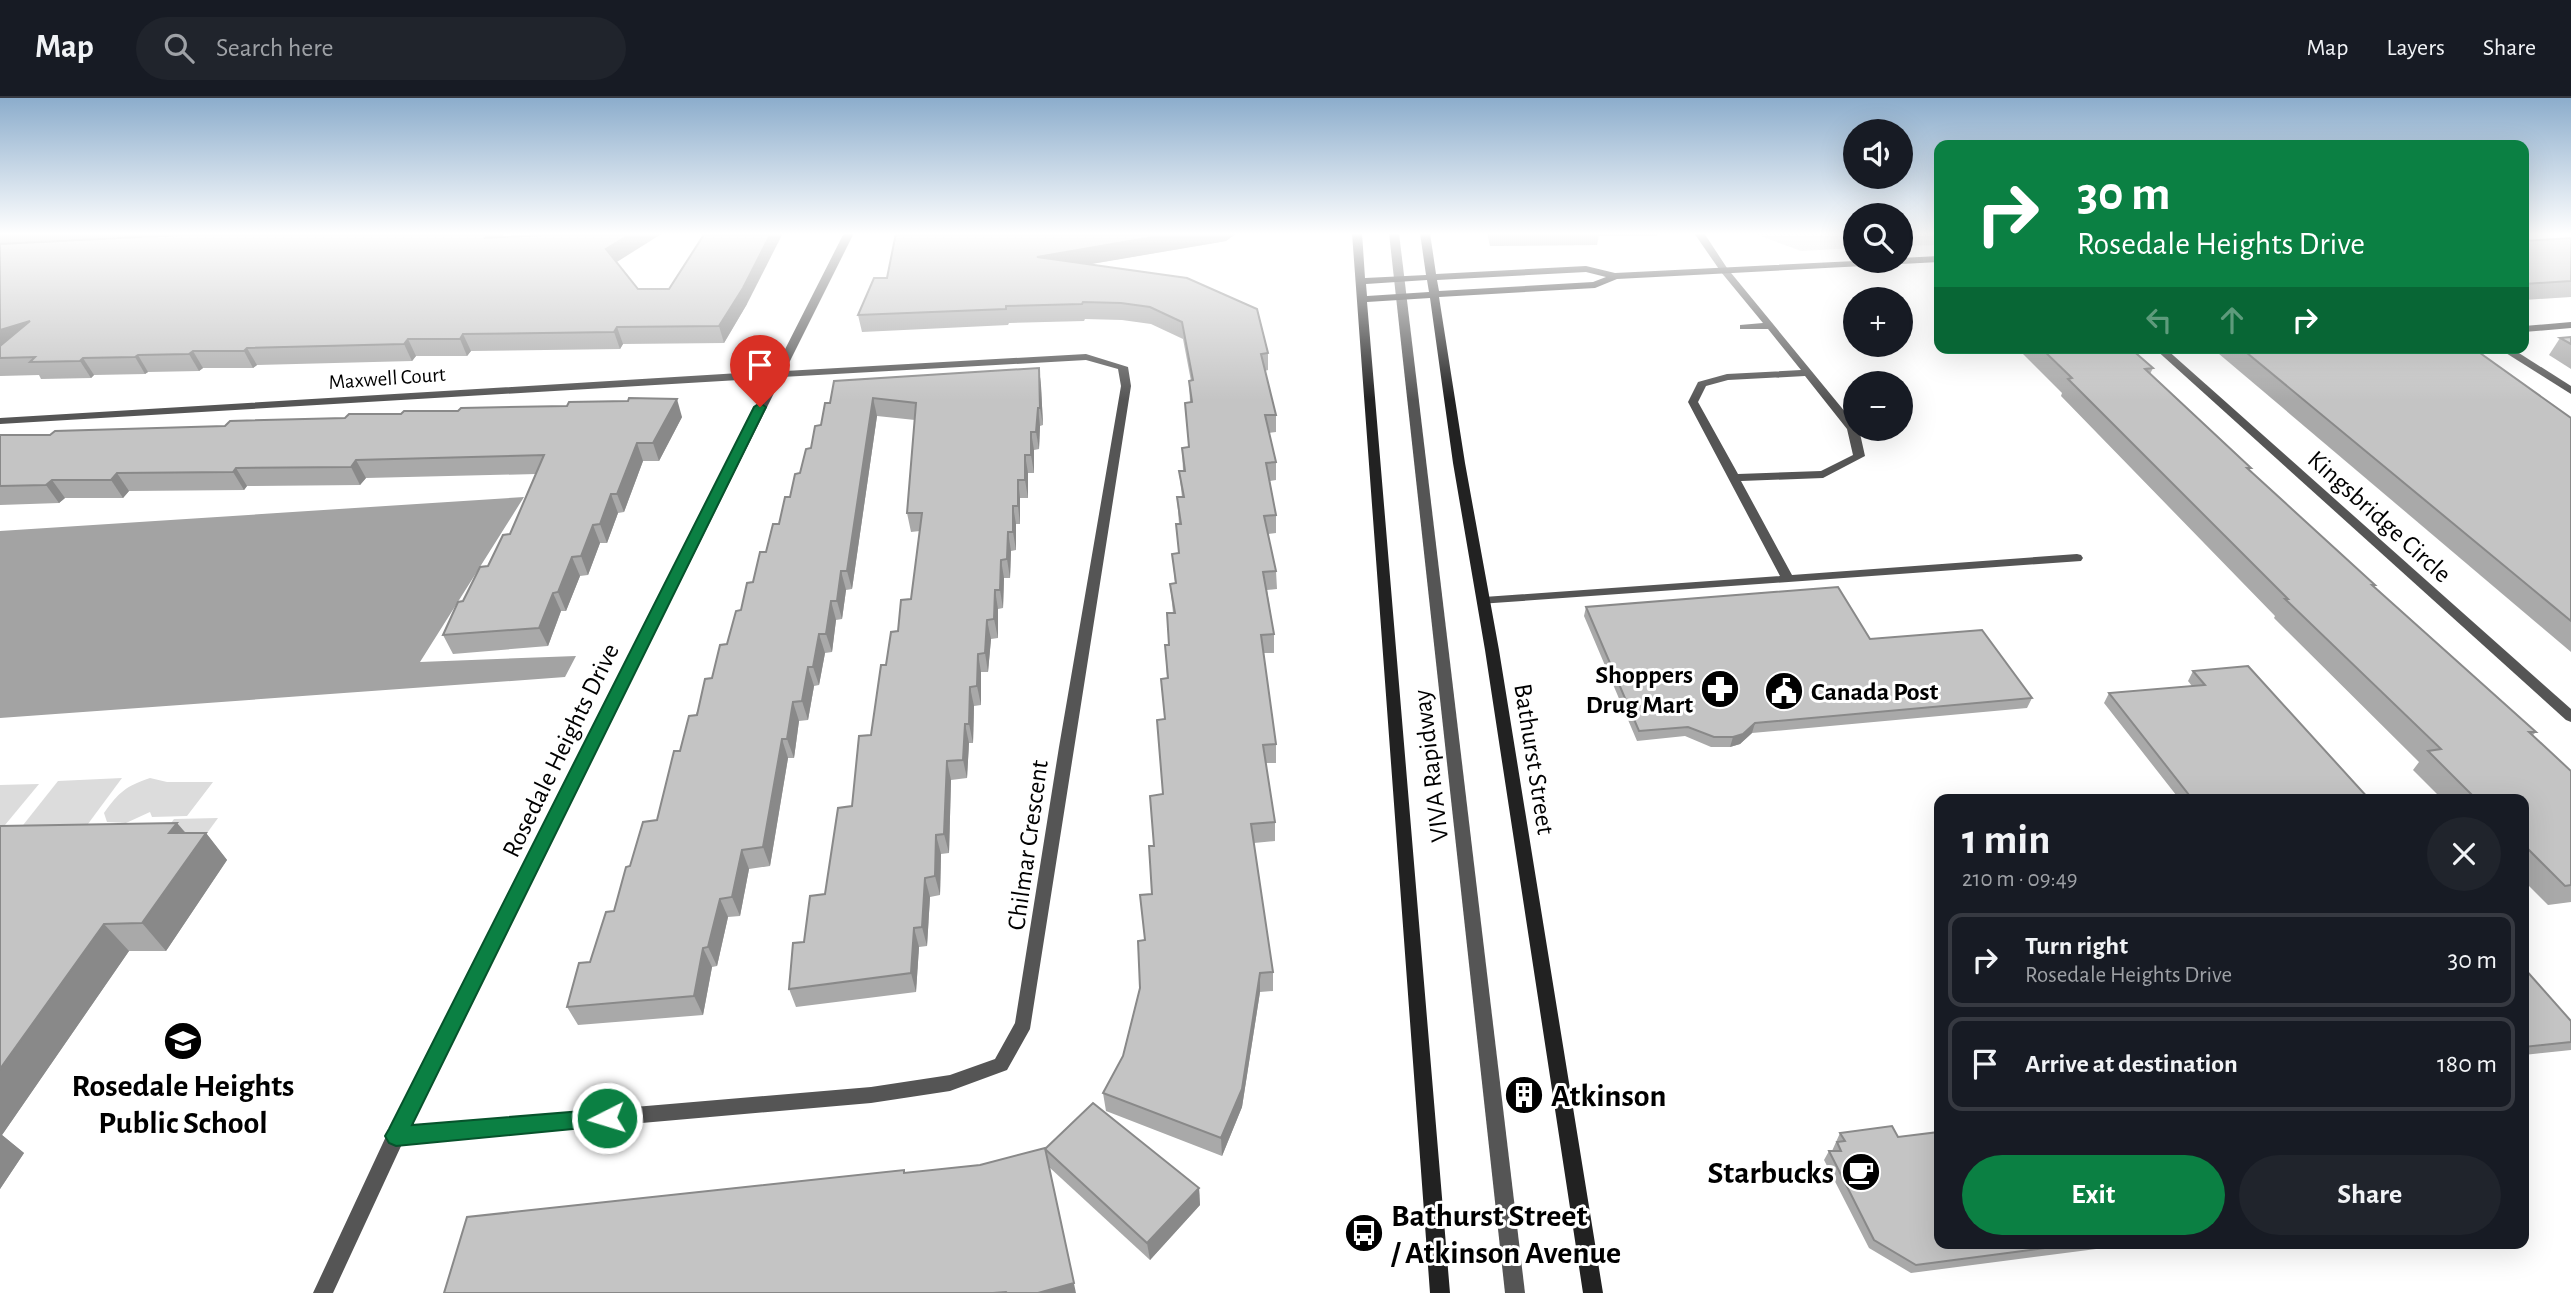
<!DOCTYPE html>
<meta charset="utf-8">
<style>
body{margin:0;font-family:"Alegreya Sans",sans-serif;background:#20242c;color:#f1f3f6;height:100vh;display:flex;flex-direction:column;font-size:26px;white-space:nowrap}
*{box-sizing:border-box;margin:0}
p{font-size:23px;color:#9ea1a6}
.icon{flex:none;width:38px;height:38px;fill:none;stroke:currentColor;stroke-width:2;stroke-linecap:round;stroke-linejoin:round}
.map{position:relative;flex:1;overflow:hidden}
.side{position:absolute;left:1934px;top:696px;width:595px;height:455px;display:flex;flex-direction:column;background:#171b24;border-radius:14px;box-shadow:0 7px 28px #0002}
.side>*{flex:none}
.top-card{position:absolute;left:1934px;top:42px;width:595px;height:214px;border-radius:14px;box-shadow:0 7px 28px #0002;background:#0b8043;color:#fff;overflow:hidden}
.tools{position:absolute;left:1843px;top:21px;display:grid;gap:14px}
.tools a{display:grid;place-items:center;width:70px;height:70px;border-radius:50%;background:#171b24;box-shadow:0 7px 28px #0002;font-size:35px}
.pin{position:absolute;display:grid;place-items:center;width:60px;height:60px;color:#fff;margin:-72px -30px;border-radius:50% 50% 50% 0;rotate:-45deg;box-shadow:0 0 7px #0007}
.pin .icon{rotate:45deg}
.me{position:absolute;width:77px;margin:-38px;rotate:265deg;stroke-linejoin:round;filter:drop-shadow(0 0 5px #0008)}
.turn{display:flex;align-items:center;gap:24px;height:147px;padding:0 28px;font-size:32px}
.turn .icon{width:91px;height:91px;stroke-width:2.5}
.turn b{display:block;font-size:49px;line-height:60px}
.lanes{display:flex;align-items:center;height:66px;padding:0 28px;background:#0003;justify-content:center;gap:35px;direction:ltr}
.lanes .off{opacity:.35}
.round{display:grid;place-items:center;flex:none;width:74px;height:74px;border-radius:37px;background:#20242c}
.head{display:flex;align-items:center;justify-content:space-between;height:119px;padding:0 28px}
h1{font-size:42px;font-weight:700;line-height:52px}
.cta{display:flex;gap:14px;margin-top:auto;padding:14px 28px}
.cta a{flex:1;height:80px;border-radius:42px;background:#0b8043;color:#fff;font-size:28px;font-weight:700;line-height:80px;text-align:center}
.cta a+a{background:#20242c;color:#f1f3f6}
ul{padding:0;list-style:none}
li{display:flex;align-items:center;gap:21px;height:94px;margin:0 14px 10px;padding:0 14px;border:4px solid #363941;border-radius:14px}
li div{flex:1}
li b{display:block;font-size:26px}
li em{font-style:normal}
header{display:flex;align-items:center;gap:42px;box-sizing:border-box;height:98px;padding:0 35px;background:#171b24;border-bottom:2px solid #363941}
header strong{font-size:33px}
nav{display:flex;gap:38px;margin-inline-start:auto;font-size:24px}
.search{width:490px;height:63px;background:#20242c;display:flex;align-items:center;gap:18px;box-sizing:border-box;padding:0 24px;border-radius:38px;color:#9ea1a6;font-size:26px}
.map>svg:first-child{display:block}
.green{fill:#dcdcdc}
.water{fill:#a3a3a3}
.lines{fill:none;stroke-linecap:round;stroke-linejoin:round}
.lane{fill:#555;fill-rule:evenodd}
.street{fill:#555;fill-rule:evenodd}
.secondary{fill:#222;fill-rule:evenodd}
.wall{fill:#a9a9a9}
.shaded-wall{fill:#898989}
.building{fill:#c4c4c4;stroke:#898989;stroke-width:2}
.route{fill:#0b8043;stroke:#07532c;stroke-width:2}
.labels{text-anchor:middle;stroke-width:6;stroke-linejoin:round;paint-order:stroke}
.far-street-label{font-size:21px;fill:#000;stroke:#fff}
.street-label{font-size:26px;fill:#000;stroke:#fff}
.poi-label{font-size:26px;font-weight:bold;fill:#000;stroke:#fff;text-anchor:end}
.near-poi-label{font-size:32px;font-weight:bold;fill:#000;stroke:#fff;text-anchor:start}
</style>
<header>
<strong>Map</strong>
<div class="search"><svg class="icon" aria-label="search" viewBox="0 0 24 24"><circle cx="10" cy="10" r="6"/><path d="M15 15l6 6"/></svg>Search here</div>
<nav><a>Map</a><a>Layers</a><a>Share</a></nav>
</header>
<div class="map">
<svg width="2571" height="1195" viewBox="0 0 2571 1195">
<rect width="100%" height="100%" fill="#fff"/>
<g class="green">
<path d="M1753,135H1855V150L1801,153Z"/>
<path d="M1901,135H1939V147L1901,148Z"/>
<path d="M122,680L82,734L16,736L58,683Z"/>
<path d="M150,680L167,684H213L187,718L152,719L150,714L126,725L107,724L104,715C119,694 126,688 150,680Z"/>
<path d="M39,686L0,733V687Z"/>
<path d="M218,720L199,746L155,747L174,721Z"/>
</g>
<path class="water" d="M524,399L420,564L576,558L565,579L0,620V433Z"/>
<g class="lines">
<g class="lane">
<path d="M1389,135H1399L1525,1195H1505Z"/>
<path d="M1694,135H1704L1727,170L1855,326V331H1859L1865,358L1823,380L1741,383L1792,477L2077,456L2081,457L2083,460L2081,463L1479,506L1477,503L1479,500L1484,499L1780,478L1688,304L1698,284L1727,276L1801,272L1768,231H1740V227L1763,225L1721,174ZM1805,278L1847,331L1853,357L1821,373L1738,376L1698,304L1706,288L1728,282Z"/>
</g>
<g class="street">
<path d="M844,135H854L785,273L1086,256L1128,269L1131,288L1030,931L1007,972L950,993L871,1005L402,1046L333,1195H313L389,1032L771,280L0,326V320L774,273ZM1086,262L1118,271L1121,288L1059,649L1015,925L995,961L950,977L871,989L410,1028L782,279Z"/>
<path d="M2571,224V230L2524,234V228Z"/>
<path d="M2154,250H2165L2571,611V624L2566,622Z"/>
<path d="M2498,250H2511L2571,288V296Z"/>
</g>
<path class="secondary" d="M1352,135H1362L1365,180L1426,177L1420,135H1430L1436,176L1586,168L1615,175L1855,163H1900V160L1939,158V164L1617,181L1595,190L1439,199L1465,365L1499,552L1603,1195H1583L1485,552L1453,365L1430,200L1367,204L1450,1195H1430ZM1586,174L1606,179L1593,184L1439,193L1437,182ZM1427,182L1429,194L1367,198L1366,186Z"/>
</g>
<g class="wall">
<path d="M0,135H504L501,139L616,164L638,191L747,206L724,245L623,246L620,251L471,253L467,258H416L412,263L257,267L253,270H203L199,273L148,274L145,276L94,277L91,280L41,281L39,277L0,278Z"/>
<path d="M896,135H1237L1226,143L1090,166L1268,255V272L1265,273L1276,317V334L1269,335L1276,364V382L1270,383L1276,417V435L1268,436L1276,473L1277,491L1267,492L1274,536V555H1263L1276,646V665H1265L1275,724V743L1254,745L1273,874V893L1260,894L1242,1009L1222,1058L1106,1013L1103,995L1123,958L1140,890L1145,842L1152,796L1154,748L1163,696L1164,621L1167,580L1165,547H1169L1173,515L1170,486L1175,485L1172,456L1178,455L1179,426L1177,399H1182L1179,373H1183L1182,350L1188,349L1190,304L1189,283H1191L1183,241L1151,226L1122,222L1085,221L1084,223L1009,225L1008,227L862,234L858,217L887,180Z"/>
<path d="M1487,135H1657V138H1599L1597,147L1490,148Z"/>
<path d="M2571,140V199L2524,202V143Z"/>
<path d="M2571,239V271L2549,257L2560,240Z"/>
<path d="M2017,250H2130L2153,270L2150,276L2251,370L2249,372L2375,487L2374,489L2536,634L2532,638L2571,673V804L2548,807L2524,783V702H2443L2413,672L2419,664L2274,520L2275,518L2061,298L2062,295Z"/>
<path d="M2212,250H2473L2571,320V554Z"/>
<path d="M1039,270L1041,288L1043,327L1040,328L1039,351L1034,352V375H1028V400H1020V426H1016V452L1011,453L1010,480H1004L1003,510L998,511V540L991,541L988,574H981V607L974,608L973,645H969L967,680L951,682L949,755L941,756L940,797L930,799L927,848L919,849L916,894L796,909L789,891L804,844L825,796L852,708L871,637L886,567L911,501L920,433L911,434L907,415L915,322L877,318L852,491L846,492L842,521L836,522L832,554L825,555L819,587L814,588L808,622L799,623L794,660H788L770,768L749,771L740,818L728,819L717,868L712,869L703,917L578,927L567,909L590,864L614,813L630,768L657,722L680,653L821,327L825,305Z"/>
<path d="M682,319L659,363H643L624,414L618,415L607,445H600L588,477L580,478L566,513H561L548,548L453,556L443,537L463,503L488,468L510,436L536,376L366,380L360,387L247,388L244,392L129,393L123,400H65L59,405L0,407V337H50Z"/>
<path d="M1586,509L1870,541L2032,600L2027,610L1752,635L1740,646L1730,649H1711L1685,638L1637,643L1584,518Z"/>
<path d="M2193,573L2370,702H2180L2104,605L2109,595L2192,588L2188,583Z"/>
<path d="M177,725L186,735H206L227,762L166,853H129L2,1037L24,1055L0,1091V728Z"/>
<path d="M2524,870L2571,923V952L2524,957Z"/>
<path d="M1840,1035L1939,1146H2135L1911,1175L1869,1150L1824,1062L1829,1053H1832Z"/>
<path d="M1045,1051L1199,1090L1200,1107L1150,1162L1049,1069Z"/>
</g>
<g class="shaded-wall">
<path d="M488,135H504L491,156L485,140Z"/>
<path d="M632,135H663L612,167L606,151Z"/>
<path d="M771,135H783L747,206L724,245L719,228Z"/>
<path d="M1176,135H1237L1226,143L1039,175L1037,159Z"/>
<path d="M30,223L0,252V232Z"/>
<path d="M617,229L623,246L620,251L614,234Z"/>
<path d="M463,236L471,253L467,258L460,241Z"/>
<path d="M408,241L416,258L412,263L404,246Z"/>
<path d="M247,250L257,267L253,270L244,253Z"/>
<path d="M193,253L203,270L199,273L189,256Z"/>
<path d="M138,257L148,274L145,276L135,259Z"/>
<path d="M83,260L94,277L91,280L80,263Z"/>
<path d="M1039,270L1041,288L1043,327L1040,310Z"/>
<path d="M873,300L877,318L852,491L847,473Z"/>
<path d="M677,301L682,319L659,363L653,345Z"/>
<path d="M1038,310L1040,328L1039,351L1036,334Z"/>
<path d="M1031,334L1034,352V375L1031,357Z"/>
<path d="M637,345L643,363L624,414L617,396Z"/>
<path d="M1025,357L1028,375V400L1025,382Z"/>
<path d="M356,362L366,380L360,387L351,369Z"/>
<path d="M236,370L247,388L244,392L233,374Z"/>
<path d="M117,375L129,393L123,400L111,382Z"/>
<path d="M52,382L65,400L59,405L46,387Z"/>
<path d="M1018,382L1020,400V426L1018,408Z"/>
<path d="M611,396L618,415L607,445L600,426Z"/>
<path d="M1013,408L1016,426V452L1013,434Z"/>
<path d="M593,427L600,445L588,477L581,458Z"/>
<path d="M1008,434L1011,453L1010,480L1007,461Z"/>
<path d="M572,459L580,478L566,513L558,494Z"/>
<path d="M1001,462L1004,480L1003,510L1000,492Z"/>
<path d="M841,473L846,492L842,521L837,503Z"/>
<path d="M995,492L998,511V540L994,521Z"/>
<path d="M553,495L561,513L548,548L539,530Z"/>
<path d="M831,503L836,522L832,554L826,536Z"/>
<path d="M987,522L991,541L988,574L985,555Z"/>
<path d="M819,536L825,555L819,587L813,569Z"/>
<path d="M978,556L981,574V607L977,588Z"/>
<path d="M808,569L814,588L808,622L802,603Z"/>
<path d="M970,589L974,608L973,645L969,626Z"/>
<path d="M793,604L799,623L794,660L787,641Z"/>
<path d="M1755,625L1752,635L1740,646L1730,649L1733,639Z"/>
<path d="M965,626L969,645L967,680L963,662Z"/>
<path d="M782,641L788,660L770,768L763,749Z"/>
<path d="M947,663L951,682L949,755L944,736Z"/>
<path d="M177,725L196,748L206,735L227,762L166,853L142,825L169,735Z"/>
<path d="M936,737L941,756L940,797L935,778Z"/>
<path d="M742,752L749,771L740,818L732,799Z"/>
<path d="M925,780L930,799L927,848L922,829Z"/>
<path d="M720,801L728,819L717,868L708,849Z"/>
<path d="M104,826L129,853L2,1037L24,1055L0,1091V971Z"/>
<path d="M914,830L919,849L916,894L911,875Z"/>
<path d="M703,850L712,869L703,917L694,898Z"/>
<path d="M1260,875V894L1242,1009L1222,1058L1221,1040Z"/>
<path d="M1045,1050L1076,1195H1038Z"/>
<path d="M1199,1090L1200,1107L1150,1162L1147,1145Z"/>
</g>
<g class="building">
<path d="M220,135H488L485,140L544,137L551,135H632L606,151L638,191H669L705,135H771L743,190L719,228L617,229L614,234L463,236L460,241H408L404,246L247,250L244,253H193L189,256L138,257L135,259L83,260L80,263L30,264L35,259L0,260V248L30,223L0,232V146Z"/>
<path d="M896,135H1176L1037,159L1187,180L1257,211L1268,255L1261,256L1276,317H1265L1276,364L1266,365L1276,417L1264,418L1276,473L1263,474L1274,536L1261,537L1276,646L1263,647L1275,724L1251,726L1273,874L1260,875L1242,991L1221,1040L1103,995L1123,958L1140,890L1138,843L1145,842L1140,797L1152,796L1149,748H1154L1150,698L1163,696L1157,622L1165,621L1161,581L1168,580L1165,547H1169L1167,515H1175L1170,486L1176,485L1172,456L1179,455L1176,426H1181L1177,399H1184L1179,373H1185L1182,350L1189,349L1185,305L1192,304L1189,283L1193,282L1182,224L1150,209L1121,205L1083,204L1082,206L1006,208V211L858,217L874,180H887Z"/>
<path d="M2571,140V183L2524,186V143Z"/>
<path d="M2571,239V246L2560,240Z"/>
<path d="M2041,250H2130L2153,270L2145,271L2251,370H2247L2375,487H2372L2536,634H2529L2571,673V787L2565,788L2524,747V702H2477L2428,653L2441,651L2285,501H2288L2068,281L2072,280Z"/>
<path d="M2241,250H2473L2571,320V523Z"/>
<path d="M1039,270L1040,310H1038L1036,334H1031V357H1025V382H1018V408H1013V434H1008L1007,461L1001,462L1000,492H995L994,521L987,522L985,555L978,556L977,588L970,589L969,626H965L963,662L947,663L944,736L936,737L935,778L925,780L922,829L914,830L911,875L789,891L793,845L804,844L810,798L825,796L838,710L852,708L859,638L871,637L881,567H886L891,534L898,533L901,502L911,501L922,415H907L916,305L873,300L847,473H841L837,503H831L826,536H819L813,569H808L802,603L793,604L787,641H782L763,749L742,752L732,799L720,801L708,849L703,850L694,898L567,909L579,865L590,864L606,814L614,813L626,769L630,768L643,724L657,722L674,653H680L689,618L697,617L705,581L712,580L720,547L727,546L736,513L741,512L747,485L753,484L760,454H766L773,426H779L785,399H790L795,376L800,375L806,351L811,350L815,328L821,327L825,305H830L834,283Z"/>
<path d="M629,300L677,301L653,345H637L617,396H611L600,426L593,427L581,458L572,459L558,494L553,495L539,530L443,537L458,504L463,503L480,469L488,468L503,437L510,436L544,357L356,362L351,369L236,370L233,374L117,375L111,382H52L46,387L0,388V337H50L55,333L225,328L230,323L345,320L349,316H401L404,313H458L461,310L567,308L569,304L628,303Z"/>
<path d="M1838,489L1870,541L1982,532L2032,600L1755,625L1743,636L1733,639H1714L1688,629L1639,633L1586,509Z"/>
<path d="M2248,568L2370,702H2193L2109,595L2205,587L2193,573Z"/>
<path d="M177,725L169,735H206L142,825L104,826L0,971V728Z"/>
<path d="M2524,870L2571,923V944L2524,949Z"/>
<path d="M1093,1005L1199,1090L1147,1145L1045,1051Z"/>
<path d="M1892,1028L1898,1039L1939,1034V1146H2075L1916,1167L1874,1142L1829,1053H1841L1837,1044L1845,1043L1840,1035Z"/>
<path d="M1045,1050L1074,1185L1038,1195H1007L1006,1194L993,1195H444L467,1119L904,1072V1075L980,1067Z"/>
</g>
<linearGradient id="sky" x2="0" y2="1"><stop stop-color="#8cadcc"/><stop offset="0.45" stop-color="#fff"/><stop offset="1" stop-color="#fff" stop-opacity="0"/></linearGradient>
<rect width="2571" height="302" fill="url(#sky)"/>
<path class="route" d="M760,305L766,309L412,1027L607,1011L614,1013L618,1020L614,1027L396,1048L389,1045L385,1038L389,1031L754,309Z"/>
<defs>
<g id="pharmacy-disc" transform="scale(2.0125)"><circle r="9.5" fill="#000" stroke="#fff"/><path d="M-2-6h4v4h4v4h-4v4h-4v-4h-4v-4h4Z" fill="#fff"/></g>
<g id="civic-disc" transform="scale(2.0125)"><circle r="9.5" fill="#000" stroke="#fff"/><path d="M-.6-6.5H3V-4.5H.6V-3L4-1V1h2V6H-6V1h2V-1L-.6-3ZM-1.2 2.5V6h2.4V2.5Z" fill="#fff"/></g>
<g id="school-disc" transform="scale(2.0125)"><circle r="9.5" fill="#000" stroke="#fff"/><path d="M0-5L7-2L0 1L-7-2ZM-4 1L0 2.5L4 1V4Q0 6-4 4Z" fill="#fff"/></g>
<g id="building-disc" transform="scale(2.0125)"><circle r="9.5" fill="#000" stroke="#fff"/><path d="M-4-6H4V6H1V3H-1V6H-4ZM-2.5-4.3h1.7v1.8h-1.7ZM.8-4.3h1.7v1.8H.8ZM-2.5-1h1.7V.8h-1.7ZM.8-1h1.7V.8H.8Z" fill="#fff"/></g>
<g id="cafe-disc" transform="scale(2.0125)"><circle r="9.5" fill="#000" stroke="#fff"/><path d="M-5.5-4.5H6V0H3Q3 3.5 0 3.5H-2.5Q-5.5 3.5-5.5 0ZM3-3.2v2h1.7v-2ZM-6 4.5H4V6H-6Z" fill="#fff"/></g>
<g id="bus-disc" transform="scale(2.0125)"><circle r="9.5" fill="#000" stroke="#fff"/><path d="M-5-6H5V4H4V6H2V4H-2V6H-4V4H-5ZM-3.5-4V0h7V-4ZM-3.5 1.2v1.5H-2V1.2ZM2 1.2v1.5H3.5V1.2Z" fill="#fff"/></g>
</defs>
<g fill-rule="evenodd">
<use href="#pharmacy-disc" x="1720" y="591"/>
<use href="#civic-disc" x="1784" y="593"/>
<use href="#school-disc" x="183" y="943"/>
<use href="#building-disc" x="1524" y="997"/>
<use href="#cafe-disc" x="1861" y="1074"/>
<use href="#bus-disc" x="1364" y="1135"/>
</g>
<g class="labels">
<g class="far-street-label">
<text transform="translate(387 280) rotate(-4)" y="7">Maxwell Court</text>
</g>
<g class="street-label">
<text transform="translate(2380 418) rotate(42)" y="9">Kingsbridge Circle</text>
<text transform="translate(560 652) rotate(-64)" y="9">Rosedale Heights Drive</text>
<text transform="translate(1535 661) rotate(81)" y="9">Bathurst Street</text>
<text transform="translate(1430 668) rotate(-97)" y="9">VIVA Rapidway</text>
<text transform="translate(1027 747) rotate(-82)" y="9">Chilmar Crescent</text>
</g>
<g class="poi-label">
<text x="1693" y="585">Shoppers<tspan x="1693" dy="30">Drug Mart</tspan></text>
<text x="1811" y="602" text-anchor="start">Canada Post</text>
</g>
<g class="near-poi-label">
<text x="183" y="998" text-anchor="middle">Rosedale Heights<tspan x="183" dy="37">Public School</tspan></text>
<text x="1551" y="1008">Atkinson</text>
<text x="1834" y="1085" text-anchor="end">Starbucks</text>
<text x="1391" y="1128">Bathurst Street<tspan x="1391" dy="37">/ Atkinson Avenue</tspan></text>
</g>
</g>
</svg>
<div class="tools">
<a><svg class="icon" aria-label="sound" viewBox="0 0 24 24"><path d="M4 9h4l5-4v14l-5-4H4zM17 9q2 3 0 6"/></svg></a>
<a><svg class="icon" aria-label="search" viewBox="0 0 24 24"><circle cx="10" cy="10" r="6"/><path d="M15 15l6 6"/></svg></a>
<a>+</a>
<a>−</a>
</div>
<div class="pin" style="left:760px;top:309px;background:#d93025"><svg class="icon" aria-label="arrive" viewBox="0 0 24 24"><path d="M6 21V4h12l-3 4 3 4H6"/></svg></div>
<svg class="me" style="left:607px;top:1020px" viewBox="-20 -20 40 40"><circle r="17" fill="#0b8043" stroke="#fff" stroke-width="3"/><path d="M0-11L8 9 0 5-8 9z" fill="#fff"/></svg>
<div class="top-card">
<div class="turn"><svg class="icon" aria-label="right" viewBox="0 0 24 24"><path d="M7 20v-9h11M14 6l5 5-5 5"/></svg><div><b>30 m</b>Rosedale Heights Drive</div></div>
<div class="lanes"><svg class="icon off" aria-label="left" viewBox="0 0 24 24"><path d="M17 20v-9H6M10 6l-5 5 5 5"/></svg><svg class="icon off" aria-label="ahead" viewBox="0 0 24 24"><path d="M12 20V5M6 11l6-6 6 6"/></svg><svg class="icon" aria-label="right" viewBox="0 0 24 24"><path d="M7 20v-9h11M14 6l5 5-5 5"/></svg></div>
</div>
<section class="side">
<div class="head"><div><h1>1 min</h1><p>210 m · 09:49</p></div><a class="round"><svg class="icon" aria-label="close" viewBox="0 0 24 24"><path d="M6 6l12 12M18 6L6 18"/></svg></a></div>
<ul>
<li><svg class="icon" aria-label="right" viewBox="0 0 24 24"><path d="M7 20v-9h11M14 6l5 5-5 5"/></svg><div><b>Turn right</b><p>Rosedale Heights Drive</p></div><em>30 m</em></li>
<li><svg class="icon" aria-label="arrive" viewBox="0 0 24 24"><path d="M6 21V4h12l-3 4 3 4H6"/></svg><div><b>Arrive at destination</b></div><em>180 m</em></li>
</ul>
<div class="cta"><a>Exit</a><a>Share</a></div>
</section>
</div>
